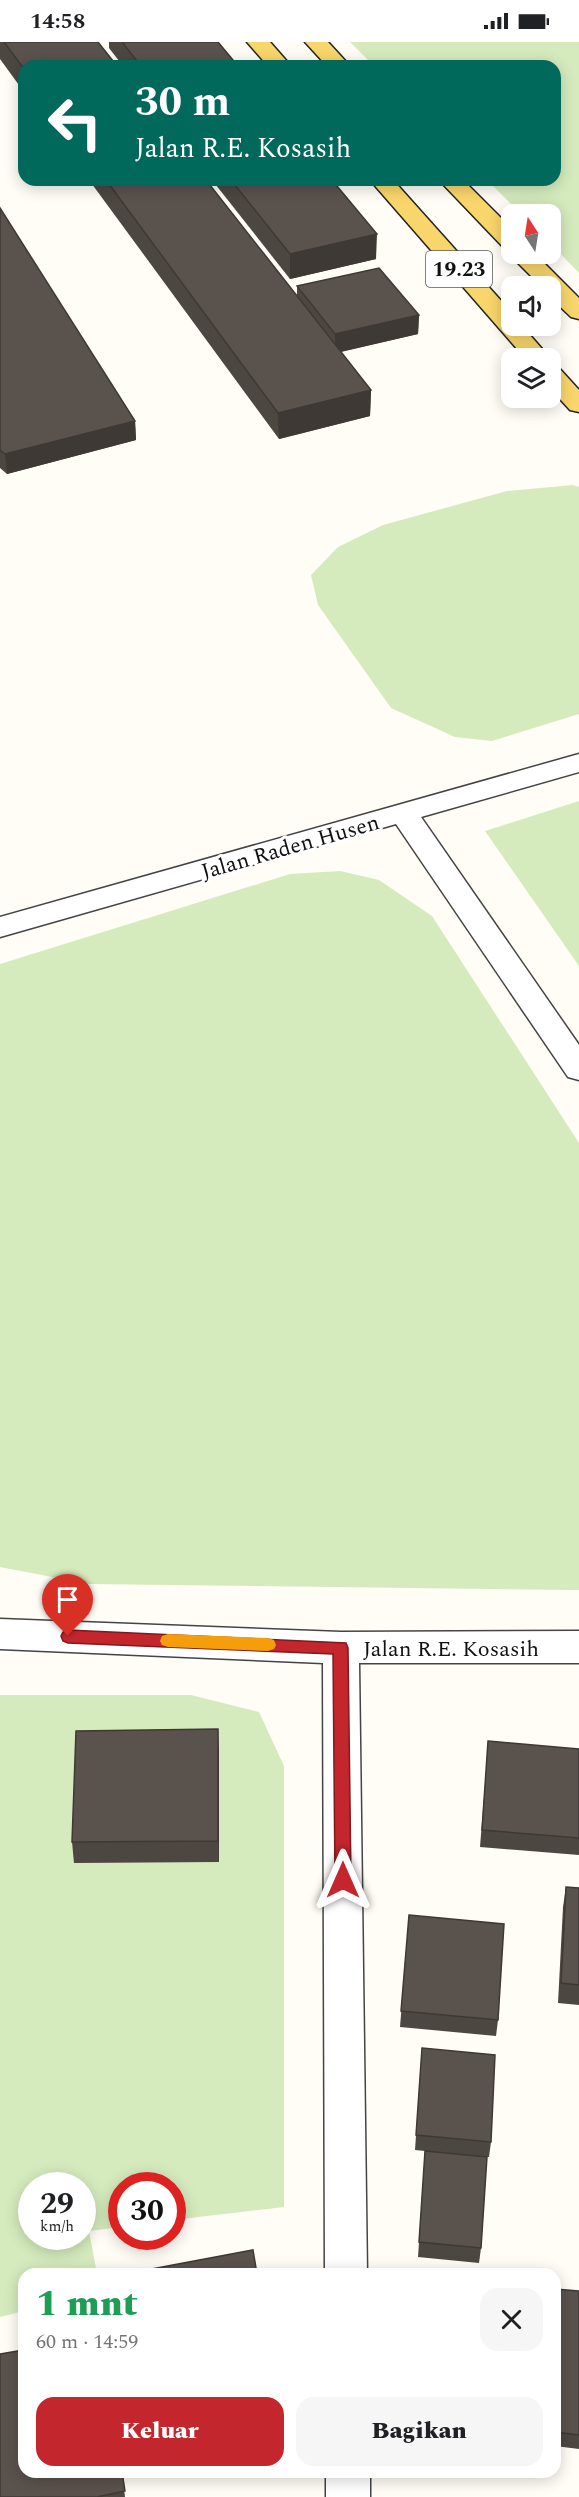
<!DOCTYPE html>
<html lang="id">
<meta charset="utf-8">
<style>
body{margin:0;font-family:Spectral,serif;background:#f6f6f6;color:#202124;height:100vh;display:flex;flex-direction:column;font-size:22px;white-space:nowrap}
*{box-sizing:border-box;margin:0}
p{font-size:20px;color:#757577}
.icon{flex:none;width:33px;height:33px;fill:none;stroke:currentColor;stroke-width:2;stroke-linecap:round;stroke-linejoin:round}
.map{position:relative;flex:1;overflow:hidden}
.side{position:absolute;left:18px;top:2226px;width:543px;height:210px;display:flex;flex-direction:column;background:#fff;border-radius:18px;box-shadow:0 3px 15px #0003}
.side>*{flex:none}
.hud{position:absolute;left:18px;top:18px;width:543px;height:126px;border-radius:18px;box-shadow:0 3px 15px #0003;background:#00695c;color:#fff;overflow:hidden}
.needle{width:39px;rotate:348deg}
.buttons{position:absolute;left:501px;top:162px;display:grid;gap:12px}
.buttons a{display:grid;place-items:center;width:60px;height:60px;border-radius:12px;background:#fff;box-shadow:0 3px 15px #0003;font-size:30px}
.speed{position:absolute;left:18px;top:2130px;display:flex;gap:12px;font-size:30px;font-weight:700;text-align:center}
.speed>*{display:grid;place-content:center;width:78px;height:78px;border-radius:50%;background:#fff;box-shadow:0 3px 15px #0003;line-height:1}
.speed small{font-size:15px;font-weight:400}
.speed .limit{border:9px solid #d22;background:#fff;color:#111}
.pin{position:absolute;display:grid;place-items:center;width:51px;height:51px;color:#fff;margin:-62px -26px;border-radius:50% 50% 50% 0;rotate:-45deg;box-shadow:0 0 6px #0007}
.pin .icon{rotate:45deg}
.me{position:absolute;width:66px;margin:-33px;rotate:0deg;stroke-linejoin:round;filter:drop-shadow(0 0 4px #0008)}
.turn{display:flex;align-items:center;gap:21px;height:126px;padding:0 18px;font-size:27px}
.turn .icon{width:78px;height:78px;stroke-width:2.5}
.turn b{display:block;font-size:42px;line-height:51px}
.round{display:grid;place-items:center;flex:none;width:63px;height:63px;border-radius:18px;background:#f6f6f6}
.overview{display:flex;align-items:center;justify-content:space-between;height:102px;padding:0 18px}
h1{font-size:36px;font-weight:800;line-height:45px;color:#1e9e55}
.button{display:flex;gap:12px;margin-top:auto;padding:12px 18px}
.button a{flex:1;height:69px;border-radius:18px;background:#c4262e;color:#fff;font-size:24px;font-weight:800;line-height:69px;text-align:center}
.button a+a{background:#f6f6f6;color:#202124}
.status{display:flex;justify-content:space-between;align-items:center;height:42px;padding:0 30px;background:#fff;direction:ltr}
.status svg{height:16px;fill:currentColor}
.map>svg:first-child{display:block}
.green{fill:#d5ebbd;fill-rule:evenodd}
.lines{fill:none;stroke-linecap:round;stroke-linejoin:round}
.minor-casing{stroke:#444;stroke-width:3}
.primary-casing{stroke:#222;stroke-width:3}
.minor{fill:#fff;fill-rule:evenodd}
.primary{fill:#f9d66b;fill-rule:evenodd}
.wall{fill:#4d4742}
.shaded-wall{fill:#3f3936}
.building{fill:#5a524d;stroke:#3f3936;stroke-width:1.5}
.route{fill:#c4262e;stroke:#7f191e;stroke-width:1.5}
.slow{fill:#f59e0b}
.labels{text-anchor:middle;stroke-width:6;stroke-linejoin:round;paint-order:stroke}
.shield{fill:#fff;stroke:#585858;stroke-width:1.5}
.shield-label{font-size:21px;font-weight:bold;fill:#111}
.street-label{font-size:22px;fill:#111;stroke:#fff}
</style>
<div class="status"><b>14:58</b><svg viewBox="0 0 49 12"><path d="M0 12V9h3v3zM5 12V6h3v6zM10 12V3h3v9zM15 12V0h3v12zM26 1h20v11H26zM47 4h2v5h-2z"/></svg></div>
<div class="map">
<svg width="579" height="2455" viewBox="0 0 579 2455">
<rect width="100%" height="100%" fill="#fffdf5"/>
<g class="green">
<path d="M350,0H579V231L551,202L550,172H521L487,138H555V24H374Z"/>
<path d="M573,443L579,445V672L492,699L455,695L391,666L318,563L311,533L338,505L383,483L507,449Z"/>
<path d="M579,759V924L485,789Z"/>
<path d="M340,829L379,838L432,874L579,1101V1548L89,1542L0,1525V922L290,832Z"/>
<path d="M0,1653H191L259,1670L284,1724V2165L173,2178L172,2144H122L121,2185L89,2189L97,2232H24V2269L0,2275ZM32,2144H82V2194H32Z"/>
</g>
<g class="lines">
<g class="minor-casing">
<g id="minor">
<path d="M579,712V730L421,775L579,1003V1038L568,1035L396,782L0,895V875Z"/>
<path d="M0,1577L341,1590L579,1589V1621H359L367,2232H325L323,1621L0,1607Z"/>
<rect x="326" y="2430" width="44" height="25"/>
</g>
</g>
<g class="primary-casing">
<g id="primary">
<path d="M247,0H270L291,24H268Z"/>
<path d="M305,0H328L350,24H327Z"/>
<path d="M370,138H393L512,271V284H522L550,316H525Z"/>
<path d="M439,138H463L512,187V208L504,206Z"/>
<path d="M512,210L535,212L579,256V277L571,275L550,255V244H541L514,217Z"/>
<path d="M550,324L559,326L579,348V370L570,368L550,346Z"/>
</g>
</g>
<use href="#minor" class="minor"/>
<use href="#primary" class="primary"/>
</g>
<g class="wall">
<path d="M0,0H98L24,24V50L0,17Z"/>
<path d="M109,0H218L238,24H123L109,6Z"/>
<path d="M89,138H206L297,254V244L419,273L418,292L341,310L371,348L370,374L279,397Z"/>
<path d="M212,138H332L376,217L290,237Z"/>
<path d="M0,166L135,379L136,398L7,432L0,426Z"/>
<path d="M579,1707V1813L480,1805L487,1717Z"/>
<path d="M219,1709V1820L74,1821L72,1800Z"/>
<path d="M566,1845L579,1846V1963L558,1961L563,1865Z"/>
<path d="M409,1873L498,1978L496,1994L400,1985Z"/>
<path d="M422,2006L491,2100L489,2115H487L481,2206L479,2221L418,2215L425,2109L415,2108Z"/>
<path d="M555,2247L579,2249V2407L555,2404Z"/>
<path d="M122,2430L125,2455H0Z"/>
</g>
<g class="shaded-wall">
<path d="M377,192L376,217L290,237V212Z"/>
<path d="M419,273L418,292L335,311V292Z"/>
<path d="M371,348L370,374L279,397L278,371Z"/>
<path d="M135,379L136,398L7,432L5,412Z"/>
<path d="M218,1687L219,1709V1820L218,1799Z"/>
</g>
<g class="building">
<path d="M4,0H98L117,24H24V27Z"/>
<path d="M122,0H218L238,24H141Z"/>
<path d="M106,138H206L371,348L278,371Z"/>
<path d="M231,138H332L377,192L290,212Z"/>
<path d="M0,166L135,379L5,412L0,408Z"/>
<path d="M379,226L419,273L335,292L297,244Z"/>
<path d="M218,1687V1799L72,1800L76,1689Z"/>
<path d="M488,1699L579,1707V1796L482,1788Z"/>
<path d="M566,1845L579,1846V1943L561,1941Z"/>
<path d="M409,1873L504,1882L498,1978L401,1969Z"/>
<path d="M422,2006L495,2013L491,2100L416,2093Z"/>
<path d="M425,2109L487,2115L481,2206L419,2200Z"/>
<path d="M253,2208L257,2232H125Z"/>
<path d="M555,2247L579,2249V2393L555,2390Z"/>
<path d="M24,2308V2430H122L125,2449L97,2455H0V2312Z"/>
</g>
<path class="route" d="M68,1588L346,1601L348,1606L351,1838L348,1843L343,1845L337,1843L335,1838L333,1612L68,1601L63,1599L61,1594L63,1590Z"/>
<path class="slow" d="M168,1592L268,1596L274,1598L276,1603L274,1607L268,1609L168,1605L162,1603L160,1599L162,1594Z"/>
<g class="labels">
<rect class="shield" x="426" y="209" width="66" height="36" rx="4.5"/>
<g class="shield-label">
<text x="459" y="234">19.23</text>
</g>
<g class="street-label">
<text transform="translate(290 804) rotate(-16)" y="8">Jalan Raden Husen</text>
<text x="451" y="1614">Jalan R.E. Kosasih</text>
</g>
</g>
</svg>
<div class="buttons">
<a><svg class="needle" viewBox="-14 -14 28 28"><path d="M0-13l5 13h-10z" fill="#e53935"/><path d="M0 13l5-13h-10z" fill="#757577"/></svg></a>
<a><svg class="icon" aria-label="sound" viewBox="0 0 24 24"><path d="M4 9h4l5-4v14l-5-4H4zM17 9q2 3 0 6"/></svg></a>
<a><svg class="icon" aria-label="layers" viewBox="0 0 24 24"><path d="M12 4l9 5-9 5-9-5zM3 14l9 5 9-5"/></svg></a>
</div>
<div class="speed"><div>29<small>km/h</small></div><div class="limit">30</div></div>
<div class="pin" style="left:68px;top:1594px;background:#d93025"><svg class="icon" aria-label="arrive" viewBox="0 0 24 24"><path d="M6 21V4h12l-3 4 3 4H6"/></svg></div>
<svg class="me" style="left:343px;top:1838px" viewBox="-20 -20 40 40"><path d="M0-17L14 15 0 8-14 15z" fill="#c4262e" stroke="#fff" stroke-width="4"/></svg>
<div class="hud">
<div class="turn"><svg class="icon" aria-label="left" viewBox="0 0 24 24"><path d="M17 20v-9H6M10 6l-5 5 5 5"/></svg><div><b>30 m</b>Jalan R.E. Kosasih</div></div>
</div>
<section class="side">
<div class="overview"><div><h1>1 mnt</h1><p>60 m · 14:59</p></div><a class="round"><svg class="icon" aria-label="close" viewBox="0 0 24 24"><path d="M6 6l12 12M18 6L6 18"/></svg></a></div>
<div class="button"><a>Keluar</a><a>Bagikan</a></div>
</section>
</div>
